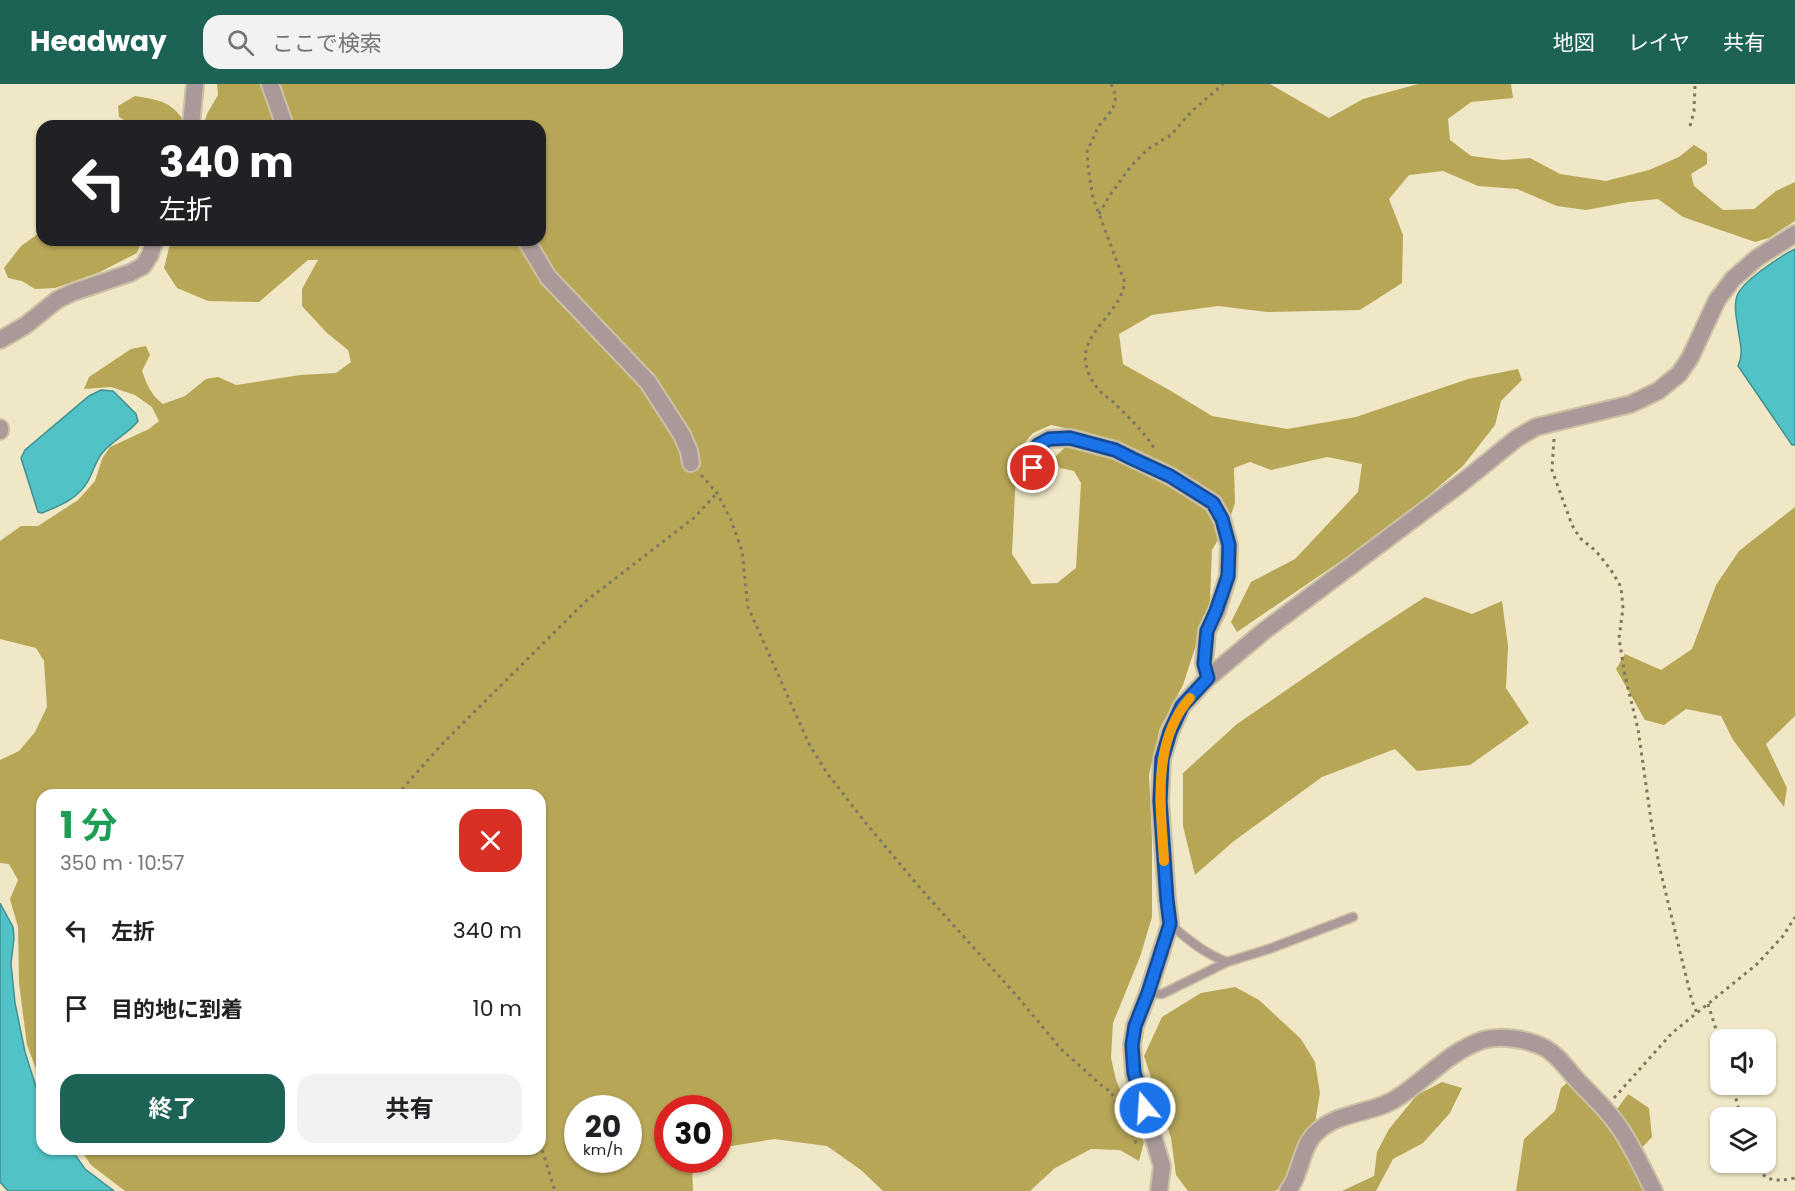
<!DOCTYPE html>
<html lang="ja">
<meta charset="utf-8">
<style>
body{margin:0;font-family:Poppins,"Noto Sans JP",sans-serif;background:#f2f2f2;color:#202124;height:100vh;display:flex;flex-direction:column;font-size:22px;white-space:nowrap}
*{box-sizing:border-box;margin:0}
p{font-size:20px;color:#757577}
.icon{flex:none;width:33px;height:33px;fill:none;stroke:currentColor;stroke-width:2;stroke-linecap:round;stroke-linejoin:round}
.map{position:relative;flex:1;overflow:hidden}
.details{position:absolute;left:36px;top:705px;width:510px;height:366px;display:flex;flex-direction:column;background:#fff;border-radius:18px;box-shadow:0 2px 4px #0004}
.details>*{flex:none}
.top-card{position:absolute;left:36px;top:36px;width:510px;height:126px;border-radius:18px;box-shadow:0 2px 4px #0004;background:#202124;color:#fff;overflow:hidden}
.buttons{position:absolute;left:1710px;top:945px;display:grid;gap:12px}
.buttons a{display:grid;place-items:center;width:66px;height:66px;border-radius:12px;background:#fff;box-shadow:0 2px 4px #0004;font-size:30px}
.speed{position:absolute;left:564px;top:1011px;display:flex;gap:12px;font-size:30px;font-weight:700;text-align:center}
.speed>*{display:grid;place-content:center;width:78px;height:78px;border-radius:50%;background:#fff;box-shadow:0 2px 4px #0004;line-height:1}
.speed small{font-size:15px;font-weight:400}
.speed .limit{border:9px solid #d22;background:#fff;color:#111}
.pin{position:absolute;display:grid;place-items:center;width:51px;height:51px;color:#fff;margin:-26px;border:3px solid #fff;border-radius:50%;box-shadow:0 2px 6px #0007}
.me{position:absolute;width:66px;margin:-33px;rotate:342deg;stroke-linejoin:round;filter:drop-shadow(0 0 4px #0008)}
.turn{display:flex;align-items:center;gap:21px;height:126px;padding:0 24px;font-size:27px}
.turn .icon{width:78px;height:78px;stroke-width:2.5}
.turn b{display:block;font-size:42px;line-height:51px}
.round{display:grid;place-items:center;flex:none;width:63px;height:63px;border-radius:18px;background:#f2f2f2}
.head{display:flex;align-items:center;justify-content:space-between;height:102px;padding:0 24px}
h1{font-size:36px;font-weight:700;line-height:45px;color:#1e9e55}
.primary-button{display:flex;gap:12px;margin-top:auto;padding:12px 24px}
.primary-button a{flex:1;height:69px;border-radius:18px;background:#1d6355;color:#fff;font-size:24px;font-weight:700;line-height:69px;text-align:center}
.primary-button a+a{background:#f2f2f2;color:#202124}
ul{padding:0;list-style:none}
li{display:flex;align-items:center;gap:18px;height:78px;padding:0 24px}
li div{flex:1}
li b{display:block;font-size:22px}
li em{font-style:normal}
header{display:flex;align-items:center;gap:36px;box-sizing:border-box;height:84px;padding:0 30px;background:#1d6355;color:#fff}
header strong{font-size:28px}
nav{display:flex;gap:33px;margin-inline-start:auto;font-size:21px}
.search{width:420px;height:54px;background:#f2f2f2;display:flex;align-items:center;gap:15px;box-sizing:border-box;padding:0 21px;border-radius:18px;color:#757577;font-size:22px}
.map>svg:first-child{display:block}
.forest{fill:#b8a657;fill-rule:evenodd}
.water{fill:#51c2c6;stroke:#42908f;stroke-width:1.5}
.lines{fill:none;stroke-linecap:round;stroke-linejoin:round}
.lane-casing{stroke:#cac2a4;stroke-width:11}
.street-casing{stroke:#cac2a4;stroke-width:20}
.path{stroke:#7d7861;stroke-width:3;stroke-dasharray:3 4.5;stroke-linecap:butt}
.lane{stroke:#ab9999;stroke-width:8}
.street{stroke:#ab9999;stroke-width:16}
.route-casing{stroke:#114b97;stroke-width:15}
.route{stroke:#1a73e8;stroke-width:10}
.slow{stroke:#f59e0b;stroke-width:10}
</style>
<header>
<strong>Headway</strong>
<div class="search"><svg class="icon" aria-label="search" viewBox="0 0 24 24"><circle cx="10" cy="10" r="6"/><path d="M15 15l6 6"/></svg>ここで検索</div>
<nav><a>地図</a><a>レイヤ</a><a>共有</a></nav>
</header>
<div class="map">
<svg width="1795" height="1107" viewBox="0 0 1795 1107">
<rect width="100%" height="100%" fill="#efe7c5"/>
<g class="forest">
<path d="M217,0H1270L1329,34L1363,15L1418,0H1511L1513,14L1471,18L1448,35L1450,56L1471,72L1503,76L1530,74L1560,90L1606,97L1649,86L1679,73L1694,61L1707,69V80L1691,90L1694,102L1723,126L1754,125L1776,107L1795,98V137L1769,154L1755,158L1683,133L1658,115L1629,118L1586,126L1557,122L1517,105L1478,102L1443,87L1409,91L1389,115L1403,151L1402,199L1360,226L1267,228L1218,222L1152,231L1119,250L1123,280L1171,307L1212,332L1287,345L1356,333L1468,295L1518,285L1522,296L1501,317L1495,341L1463,382L1395,440L1237,548L1231,538L1251,498L1295,475L1358,408L1362,380L1327,373L1271,386L1250,378L1234,384L1235,419L1229,437L1212,466L1210,518L1183,601L1160,644L1149,691L1152,754V833L1140,873L1113,939L1111,974L1116,996L1130,1031L1144,1058L1139,1077L1120,1066L1091,1065L1055,1084L1030,1107H883L861,1086L827,1062L774,1055L719,1064L718,1024H668V1076H697L692,1080L693,1107H125L91,1081L80,1065H540V711H42V1001L27,961L19,899L18,843L10,815L18,796L9,780L0,779V676L19,667L35,648L47,623L44,577L36,564L0,555V457L21,442H38L78,416L95,397L102,375L110,363L149,345L159,337L152,323L135,311L111,303L84,305L89,293L131,265L146,262L150,271L142,287C147,301 151,311 163,320L185,312L206,295L218,293L236,301L300,291L336,289L351,278L348,266L327,249L302,222V205L318,176H308L259,218L208,217L177,204L164,184L171,156H540V42H203L207,30L218,11ZM1051,341L1083,348L1090,359L1064,364L1054,374L1060,384L1074,387L1081,399L1076,484L1057,499L1032,500L1012,470L1017,368L1033,349ZM578,1024H628V1076H578Z"/>
<path d="M135,12C161,16 173,18 187,42H134L119,33L118,22Z"/>
<path d="M42,147V156H142L137,169L100,188L55,204L35,205L22,197L8,194L4,184L21,162Z"/>
<path d="M1795,423V632L1766,660L1787,704L1784,723L1733,656L1721,632L1686,625L1664,641L1645,636L1616,585L1625,570L1661,586L1692,565L1716,501L1739,467Z"/>
<path d="M1425,513L1472,530L1502,517L1508,562L1506,604L1529,639L1470,681L1417,687L1395,665L1322,693L1234,757L1195,791L1183,742V689L1237,640L1359,556Z"/>
<path d="M1235,903L1259,916L1301,955L1315,978L1320,1009L1315,1039L1293,1071L1282,1103L1275,1107H1188L1176,1091L1171,1054L1144,972L1162,933L1201,909Z"/>
<path d="M1569,997L1615,1028L1628,1010L1649,1024L1652,1053L1631,1075L1647,1107H1516L1524,1055L1555,1027L1561,1004Z"/>
<path d="M1442,998L1462,1004L1450,1029L1423,1059L1393,1075L1376,1107H1342L1374,1092L1377,1068L1389,1045L1417,1011Z"/>
</g>
<g class="water">
<path d="M1795,165V361H1792L1738,282C1744,269 1740,259 1738,245C1737,236 1733,222 1737,212C1742,197 1781,172 1795,165Z"/>
<path d="M101,306L113,307L136,330L138,337C129,349 113,356 103,368C96,376 93,388 88,397C78,415 59,422 42,429L38,428L21,374L25,366L89,312Z"/>
<path d="M0,819L13,843L14,854L11,880L15,919L25,968L42,1022V1065H71L85,1085L114,1107H8L0,1098Z"/>
</g>
<g class="lines">
<g class="lane-casing">
<g id="lane">
<path d="M1170,840C1187,855 1205,870 1227,878"/>
<path d="M1148,909L1162,910L1227,878L1269,865L1353,833"/>
</g>
</g>
<g class="street-casing">
<g id="street">
<path d="M270,0L285,42"/>
<path d="M191,42L195,0"/>
<path d="M526,156L548,193L648,298L682,351L689,367L691,379"/>
<path d="M0,256L26,241L57,216L71,209L130,189L143,182L150,171L155,156"/>
<path d="M0,344V347"/>
<path d="M1033,384L1034,370L1038,361L1049,355L1070,354L1115,366L1170,392L1213,419L1222,435L1229,461L1228,492L1217,527L1207,547L1204,580L1208,594"/>
<path d="M1159,1107L1162,1082L1134,989L1132,961L1135,942L1148,909L1170,840L1167,816L1160,717L1162,675L1170,648L1182,622L1208,594L1264,547L1464,397L1517,354L1536,343L1631,320L1658,307L1679,290L1690,274L1717,216L1733,195L1757,174L1795,150"/>
<path d="M1288,1107C1302,1089 1300,1062 1318,1047C1340,1027 1373,1030 1397,1014C1427,995 1448,968 1483,956C1501,951 1528,955 1545,964C1558,971 1567,985 1577,996C1591,1011 1607,1025 1619,1043C1633,1063 1643,1086 1654,1107"/>
</g>
</g>
<g class="path">
<path d="M1111,0L1116,12L1113,25L1098,43L1087,68L1088,83L1093,114L1125,199C1119,226 1096,239 1087,263C1082,277 1089,295 1099,306C1104,312 1111,315 1116,321C1130,334 1146,350 1156,367"/>
<path d="M1690,42L1694,27L1695,0"/>
<path d="M1099,130L1108,114L1131,82L1148,65L1171,51L1191,28L1223,0"/>
<path d="M1554,355L1552,386L1572,441L1580,454L1596,467L1611,486L1621,503L1623,524L1619,554L1625,592L1638,645L1651,736L1659,781L1692,917L1697,929"/>
<path d="M701,391L717,409L731,436L742,467L748,523L809,660L827,689L865,738L921,805L1016,911L1061,965L1101,1001L1111,1008L1137,1061"/>
<path d="M397,711L444,658L586,517L695,433L717,409"/>
<path d="M1708,920L1720,958"/>
<path d="M1732,1000L1741,1034"/>
<path d="M1614,1014L1672,949L1756,881L1783,852L1795,833"/>
<path d="M540,1059L555,1107"/>
<path d="M1755,1078C1763,1098 1776,1098 1795,1094"/>
</g>
<use href="#lane" class="lane"/>
<use href="#street" class="street"/>
</g>
<g class="lines">
<g class="route-casing">
<path id="route" d="M1033,384L1034,370L1038,361L1049,355L1070,354L1115,366L1133,375L1170,392L1213,419L1222,435L1229,461L1228,492L1216,527L1207,547L1204,580L1208,594L1182,622L1170,648L1162,675L1160,717L1167,816L1170,840L1148,909L1135,942L1132,961L1134,989L1145,1024"/>
</g>
<use href="#route" class="route"/>
<path class="slow" d="M1164,777C1161,724 1151,658 1190,614"/>
</g>
</svg>
<div class="buttons">
<a><svg class="icon" aria-label="sound" viewBox="0 0 24 24"><path d="M4 9h4l5-4v14l-5-4H4zM17 9q2 3 0 6"/></svg></a>
<a><svg class="icon" aria-label="layers" viewBox="0 0 24 24"><path d="M12 4l9 5-9 5-9-5zM3 14l9 5 9-5"/></svg></a>
</div>
<div class="speed"><div>20<small>km/h</small></div><div class="limit">30</div></div>
<div class="pin" style="left:1033px;top:384px;background:#d93025"><svg class="icon" aria-label="arrive" viewBox="0 0 24 24"><path d="M6 21V4h12l-3 4 3 4H6"/></svg></div>
<svg class="me" style="left:1145px;top:1024px" viewBox="-20 -20 40 40"><circle r="17" fill="#1a73e8" stroke="#fff" stroke-width="3"/><path d="M0-11L8 9 0 5-8 9z" fill="#fff"/></svg>
<div class="top-card">
<div class="turn"><svg class="icon" aria-label="left" viewBox="0 0 24 24"><path d="M17 20v-9H6M10 6l-5 5 5 5"/></svg><div><b>340 m</b>左折</div></div>
</div>
<section class="details">
<div class="head"><div><h1>1 分</h1><p>350 m · 10:57</p></div><a class="round" style="background:#d93025;color:#fff"><svg class="icon" aria-label="close" viewBox="0 0 24 24"><path d="M6 6l12 12M18 6L6 18"/></svg></a></div>
<ul>
<li><svg class="icon" aria-label="left" viewBox="0 0 24 24"><path d="M17 20v-9H6M10 6l-5 5 5 5"/></svg><div><b>左折</b></div><em>340 m</em></li>
<li><svg class="icon" aria-label="arrive" viewBox="0 0 24 24"><path d="M6 21V4h12l-3 4 3 4H6"/></svg><div><b>目的地に到着</b></div><em>10 m</em></li>
</ul>
<div class="primary-button"><a>終了</a><a>共有</a></div>
</section>
</div>
